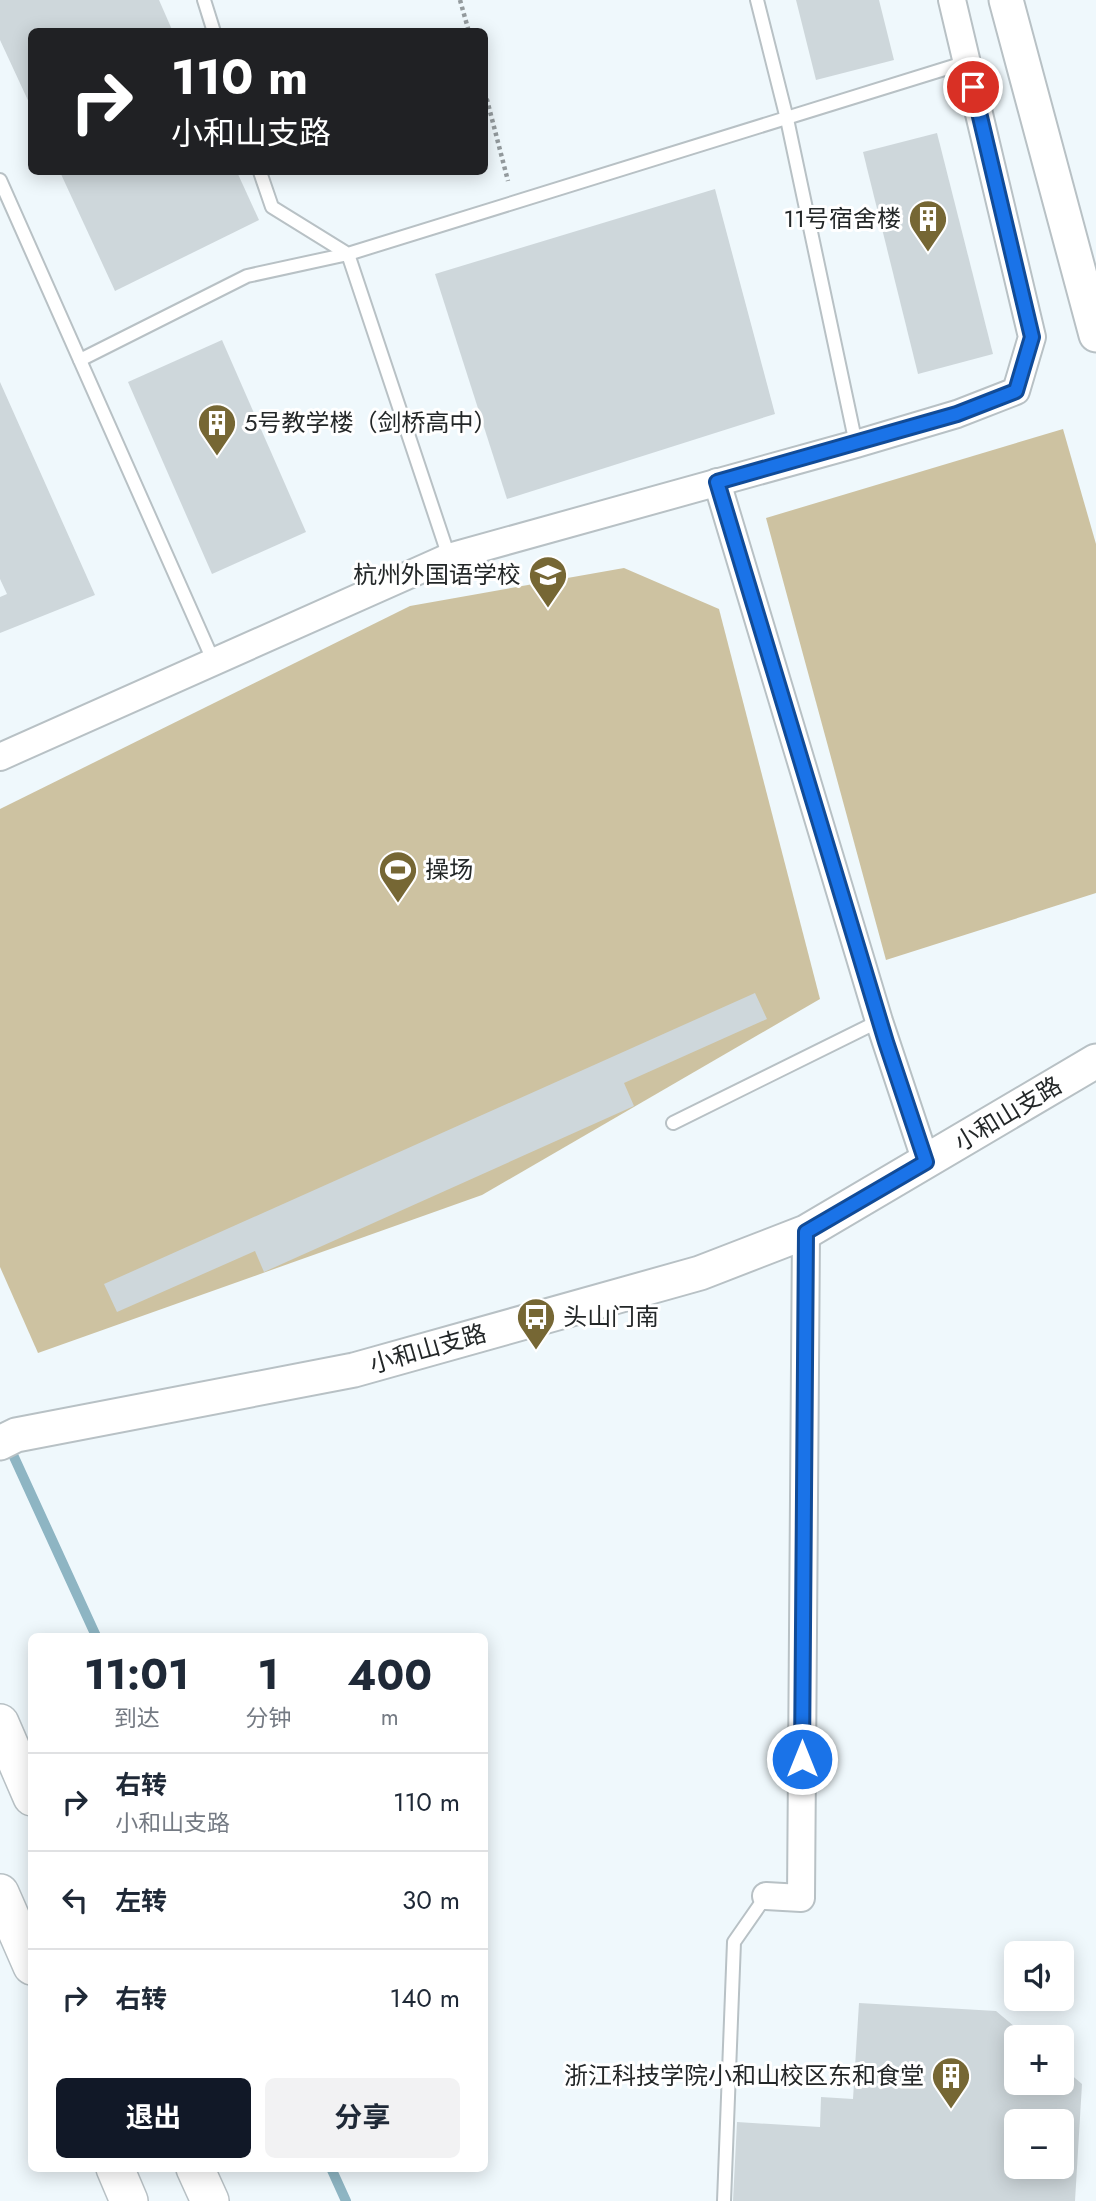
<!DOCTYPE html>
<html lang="zh">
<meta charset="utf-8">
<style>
body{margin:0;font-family:Jost,"Noto Sans SC",sans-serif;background:#f2f2f3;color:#1f2937;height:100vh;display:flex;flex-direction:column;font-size:26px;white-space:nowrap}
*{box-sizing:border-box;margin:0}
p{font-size:23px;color:#747a83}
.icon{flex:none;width:38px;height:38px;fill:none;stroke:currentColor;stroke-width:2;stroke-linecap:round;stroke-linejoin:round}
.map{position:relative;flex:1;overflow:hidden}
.side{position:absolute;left:28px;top:1633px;width:460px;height:539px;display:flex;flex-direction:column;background:#fff;border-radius:10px;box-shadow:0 4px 18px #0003}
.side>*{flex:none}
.banner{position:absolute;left:28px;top:28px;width:460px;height:147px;border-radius:10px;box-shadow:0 4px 18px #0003;background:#202124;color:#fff;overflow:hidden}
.buttons{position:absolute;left:1004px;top:1941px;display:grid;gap:14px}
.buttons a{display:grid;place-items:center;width:70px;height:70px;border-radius:10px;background:#fff;box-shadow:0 4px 18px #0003;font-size:35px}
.pin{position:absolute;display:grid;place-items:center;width:60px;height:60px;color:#fff;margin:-30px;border:4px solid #fff;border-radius:50%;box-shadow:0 2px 7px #0007}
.me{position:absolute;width:77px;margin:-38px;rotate:0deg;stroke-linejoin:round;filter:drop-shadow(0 0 5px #0008)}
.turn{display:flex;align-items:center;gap:24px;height:147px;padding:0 28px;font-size:32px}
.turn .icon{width:91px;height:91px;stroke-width:2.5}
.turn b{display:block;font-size:49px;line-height:60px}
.eta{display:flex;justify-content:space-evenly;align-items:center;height:119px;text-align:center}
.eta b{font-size:42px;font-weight:700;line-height:49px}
.primary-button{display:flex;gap:14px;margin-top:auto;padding:14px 28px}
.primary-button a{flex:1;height:80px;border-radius:10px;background:#111827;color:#fff;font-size:28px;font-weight:700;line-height:80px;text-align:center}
.primary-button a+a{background:#f2f2f3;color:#1f2937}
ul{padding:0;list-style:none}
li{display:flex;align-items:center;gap:21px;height:98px;padding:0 28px;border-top:2px solid #e0e1e3}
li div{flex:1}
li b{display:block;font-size:26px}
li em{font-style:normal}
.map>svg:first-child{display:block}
.green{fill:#cdc2a1}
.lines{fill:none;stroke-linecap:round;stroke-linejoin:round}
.stream{stroke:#8eb5c3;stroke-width:10}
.building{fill:#ced7db;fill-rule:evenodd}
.service-casing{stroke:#b8c1c5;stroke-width:16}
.minor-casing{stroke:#b8c1c5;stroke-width:30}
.tertiary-casing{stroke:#b8c1c5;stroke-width:37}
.secondary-casing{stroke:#b8c1c5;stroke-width:40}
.path{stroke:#939a9d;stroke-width:4.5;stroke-dasharray:3.5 3.5;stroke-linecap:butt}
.service{stroke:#fff;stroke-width:12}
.minor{stroke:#fff;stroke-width:26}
.tertiary{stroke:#fff;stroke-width:33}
.secondary{stroke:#fff;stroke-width:37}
.route-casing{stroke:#114b97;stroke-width:18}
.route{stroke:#1a73e8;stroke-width:12}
.labels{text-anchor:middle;stroke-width:6;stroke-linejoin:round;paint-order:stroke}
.poi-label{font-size:24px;fill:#232728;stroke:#fff;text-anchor:end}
.street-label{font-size:24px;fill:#232728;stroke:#fff}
</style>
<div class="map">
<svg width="1096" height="2201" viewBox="0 0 1096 2201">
<rect width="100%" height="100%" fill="#eff8fc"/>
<g class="green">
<path d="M1063,429L1096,544V893L886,960L766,518Z"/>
<path d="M624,568L719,609L820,999L482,1195L38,1353L0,1267V809L410,606Z"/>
</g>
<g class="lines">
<g class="stream">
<path d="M9,1446L96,1636"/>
<path d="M331,2168L346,2201"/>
</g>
</g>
<g class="building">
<path d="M0,0H159L173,32H32V109L0,40Z"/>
<path d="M796,0H879L894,60L816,80Z"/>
<path d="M937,133L993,354L918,374L863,152Z"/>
<path d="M60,172H237L259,220L115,291Z"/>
<path d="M715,189L775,414L507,499L435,274Z"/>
<path d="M222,340L306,532L212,574L128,382Z"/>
<path d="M0,382L95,595L0,633V597L7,594L0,579Z"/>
<path d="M755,993L767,1019L624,1083L634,1106L264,1272L255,1251L117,1312L104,1284Z"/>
<path d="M859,2003L996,2011L1027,2037H1017V2082H1062V2067L1082,2084L1075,2201H733L737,2122L820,2127L821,2097L853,2099ZM1017,2121H1062V2166H1017Z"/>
</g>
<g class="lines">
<g class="service-casing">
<g id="service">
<path d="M204,0L214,32"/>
<path d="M757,0L787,119L856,444"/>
<path d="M260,172L272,207L348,254L967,62"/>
<path d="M0,180L213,660"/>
<path d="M80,360L247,276L348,254L449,557"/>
<path d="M673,1123L879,1021"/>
<path d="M724,2201L734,1942L766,1896"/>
</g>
</g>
<g class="minor-casing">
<g id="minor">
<path d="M717,482L879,1021L926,1162"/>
<path d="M0,757L449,557L856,444L957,414L1016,391L1032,337L952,0"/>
<path d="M766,1896L801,1898L806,1232"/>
</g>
</g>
<g class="tertiary-casing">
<g id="tertiary">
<path d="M1006,0L1096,335"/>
<path d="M0,1443L16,1435L354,1370L700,1273L806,1232L1096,1061"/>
</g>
</g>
<g class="secondary-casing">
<g id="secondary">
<path d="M0,1723L32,1797"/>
<path d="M0,1893L32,1966"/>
<path d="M115,2168L129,2201"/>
<path d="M195,2168L210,2201"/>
</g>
</g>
<g class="path">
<path d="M460,0L469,32"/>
<path d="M485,92L508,181"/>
</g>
<use href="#service" class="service"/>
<use href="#minor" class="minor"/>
<use href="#tertiary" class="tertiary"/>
<use href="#secondary" class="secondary"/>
</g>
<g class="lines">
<g class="route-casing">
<path id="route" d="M802,1759L806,1232L926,1162L886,1042L717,482L957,414L1016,391L1032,337L973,87"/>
</g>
<use href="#route" class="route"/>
</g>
<defs>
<g id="building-pin" transform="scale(2.0125)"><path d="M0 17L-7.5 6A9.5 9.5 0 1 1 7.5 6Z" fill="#766734" stroke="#fff"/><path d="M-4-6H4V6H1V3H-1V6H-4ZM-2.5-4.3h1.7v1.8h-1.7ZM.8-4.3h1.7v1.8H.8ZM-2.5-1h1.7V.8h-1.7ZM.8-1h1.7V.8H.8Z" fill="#fff"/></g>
<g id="school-pin" transform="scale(2.0125)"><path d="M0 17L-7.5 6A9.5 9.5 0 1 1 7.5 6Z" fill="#766734" stroke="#fff"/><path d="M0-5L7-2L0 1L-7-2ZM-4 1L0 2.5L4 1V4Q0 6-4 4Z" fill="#fff"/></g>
<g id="stadium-pin" transform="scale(2.0125)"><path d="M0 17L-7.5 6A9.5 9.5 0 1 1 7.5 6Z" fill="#766734" stroke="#fff"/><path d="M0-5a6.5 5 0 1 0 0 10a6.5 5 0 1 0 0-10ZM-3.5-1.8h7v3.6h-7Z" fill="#fff"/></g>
<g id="bus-pin" transform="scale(2.0125)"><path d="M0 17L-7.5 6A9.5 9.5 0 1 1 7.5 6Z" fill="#766734" stroke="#fff"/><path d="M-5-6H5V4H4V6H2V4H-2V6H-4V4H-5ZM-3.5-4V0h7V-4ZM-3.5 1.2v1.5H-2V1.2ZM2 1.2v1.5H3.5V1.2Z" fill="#fff"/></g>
</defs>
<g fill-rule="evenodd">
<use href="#building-pin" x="928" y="219"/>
<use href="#building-pin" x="217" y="423"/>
<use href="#school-pin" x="548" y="575"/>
<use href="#stadium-pin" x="398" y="870"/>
<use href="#bus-pin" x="536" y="1317"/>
<use href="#building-pin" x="951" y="2076"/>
</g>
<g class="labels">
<g class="poi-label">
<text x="901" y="227">11号宿舍楼</text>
<text x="244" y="431" text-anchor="start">5号教学楼（剑桥高中）</text>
<text x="521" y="583">杭州外国语学校</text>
<text x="425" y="878" text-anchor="start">操场</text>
<text x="563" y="1325" text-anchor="start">头山门南</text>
<text x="924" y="2084">浙江科技学院小和山校区东和食堂</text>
</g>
<g class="street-label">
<text transform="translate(1008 1114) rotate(-31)" y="8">小和山支路</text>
<text transform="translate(428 1349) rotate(-16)" y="8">小和山支路</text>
</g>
</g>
</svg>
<div class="buttons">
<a><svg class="icon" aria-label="sound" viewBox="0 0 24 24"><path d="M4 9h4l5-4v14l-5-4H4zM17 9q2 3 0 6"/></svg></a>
<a>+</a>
<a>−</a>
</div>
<div class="pin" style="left:973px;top:87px;background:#d93025"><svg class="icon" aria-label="arrive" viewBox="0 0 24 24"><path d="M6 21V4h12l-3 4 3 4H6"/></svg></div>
<svg class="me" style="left:802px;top:1759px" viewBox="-20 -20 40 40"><circle r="17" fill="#1a73e8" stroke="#fff" stroke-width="3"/><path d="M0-11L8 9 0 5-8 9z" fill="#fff"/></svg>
<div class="banner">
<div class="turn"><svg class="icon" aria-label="right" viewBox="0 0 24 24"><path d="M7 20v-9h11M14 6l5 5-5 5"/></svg><div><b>110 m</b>小和山支路</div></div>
</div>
<section class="side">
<div class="eta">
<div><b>11:01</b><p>到达</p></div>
<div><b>1</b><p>分钟</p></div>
<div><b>400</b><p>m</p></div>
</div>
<ul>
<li><svg class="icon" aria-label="right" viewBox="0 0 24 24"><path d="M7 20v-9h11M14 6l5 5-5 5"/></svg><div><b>右转</b><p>小和山支路</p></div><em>110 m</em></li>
<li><svg class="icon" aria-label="left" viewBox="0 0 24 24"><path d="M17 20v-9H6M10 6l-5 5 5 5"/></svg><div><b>左转</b></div><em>30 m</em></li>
<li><svg class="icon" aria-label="right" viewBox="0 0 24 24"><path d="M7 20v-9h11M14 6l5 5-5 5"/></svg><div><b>右转</b></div><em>140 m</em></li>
</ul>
<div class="primary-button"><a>退出</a><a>分享</a></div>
</section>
</div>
